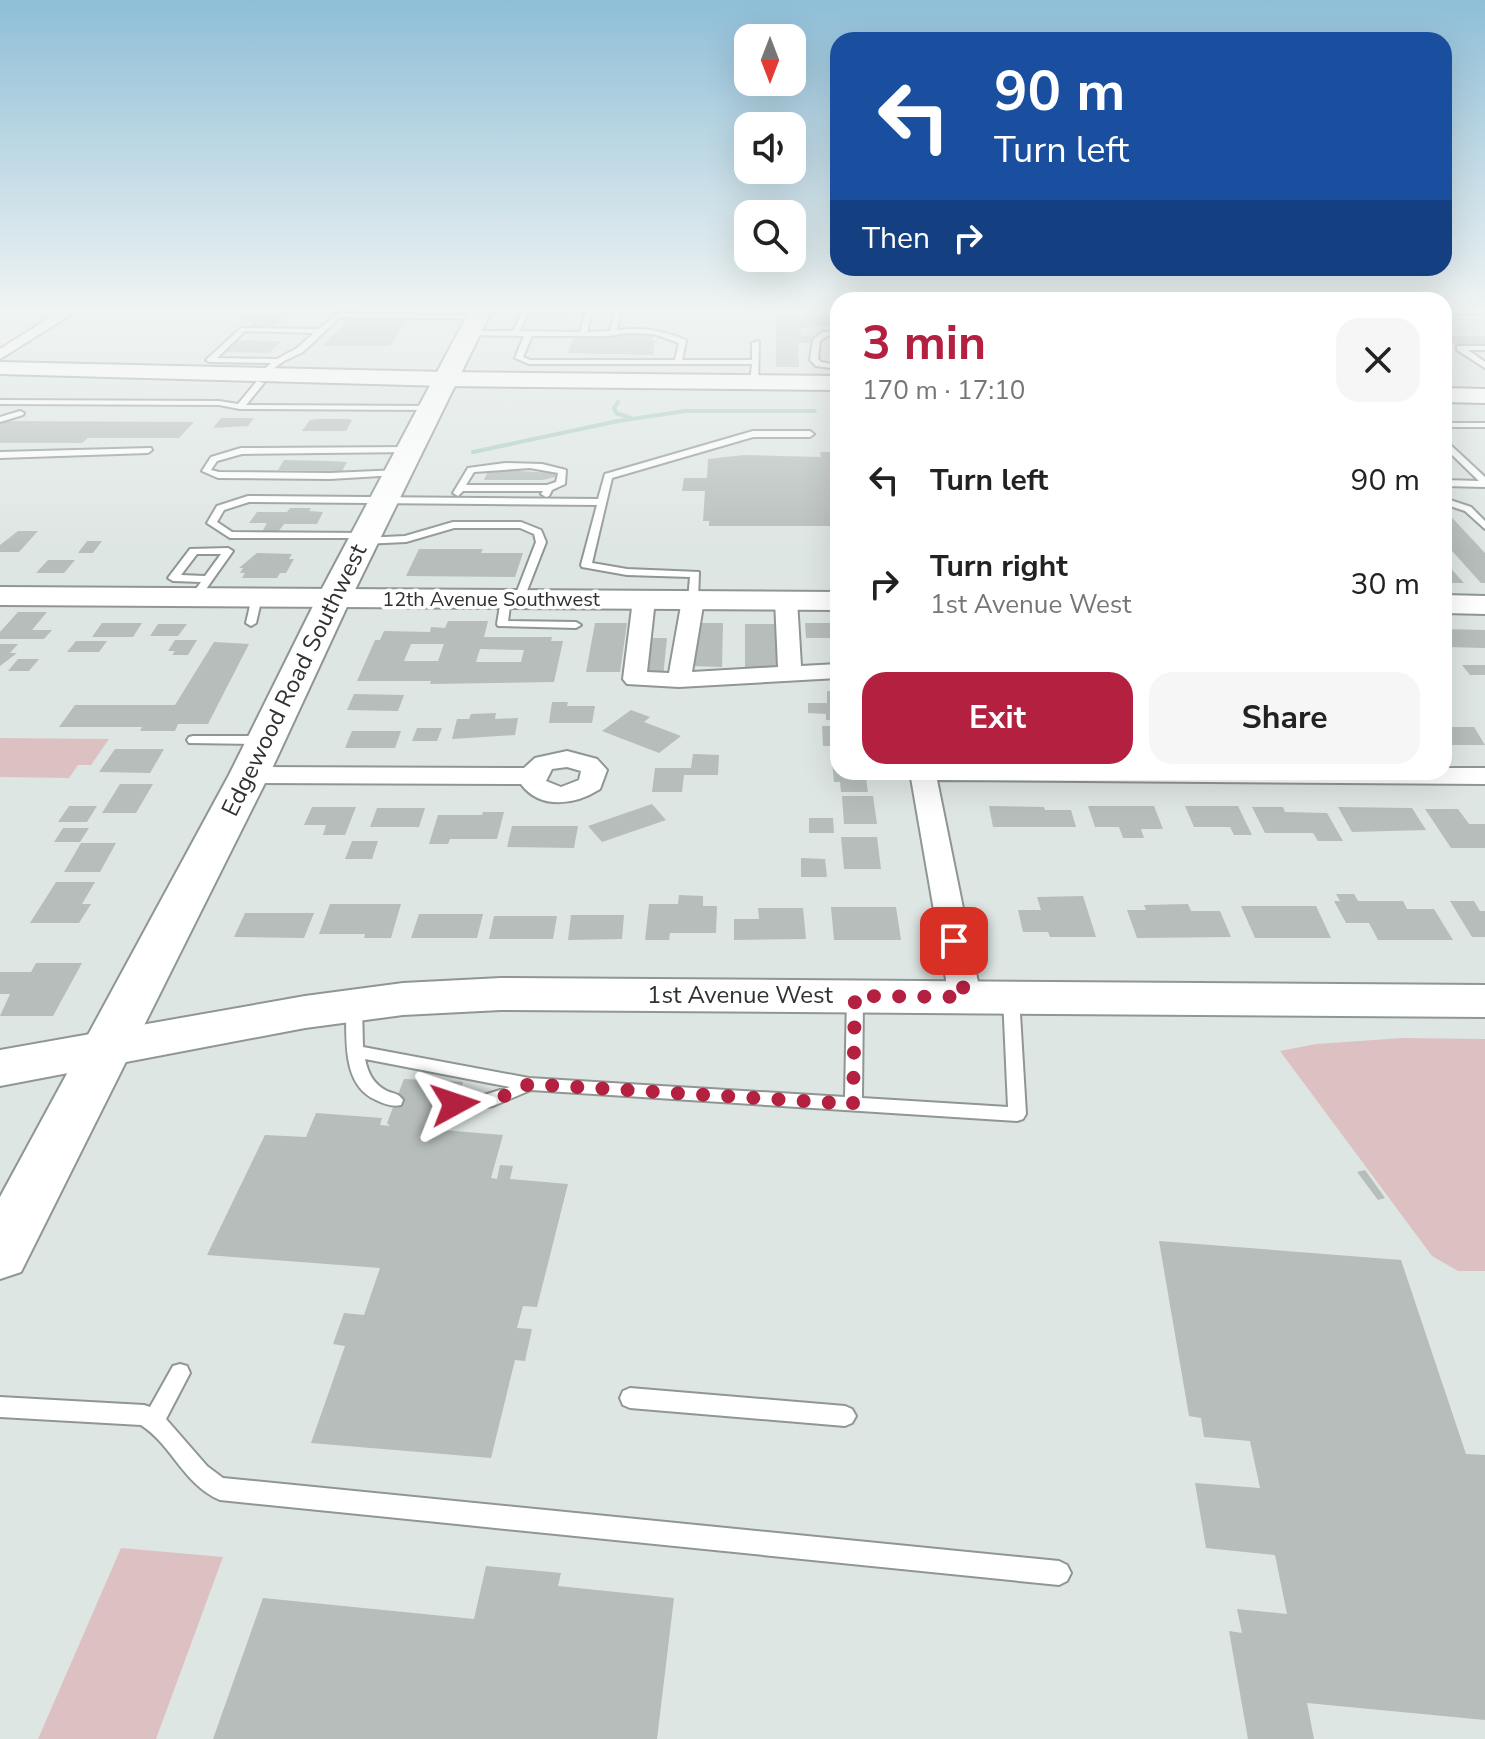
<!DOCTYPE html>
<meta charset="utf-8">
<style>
body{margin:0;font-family:"Nunito Sans",sans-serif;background:#f6f6f6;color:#222;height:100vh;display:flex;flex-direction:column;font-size:30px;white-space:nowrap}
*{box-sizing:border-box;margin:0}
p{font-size:26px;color:#767676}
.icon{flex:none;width:44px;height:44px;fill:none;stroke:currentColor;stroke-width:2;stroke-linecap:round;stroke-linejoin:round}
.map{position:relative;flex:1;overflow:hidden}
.side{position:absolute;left:830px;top:292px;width:622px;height:488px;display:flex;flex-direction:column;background:#fff;border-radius:24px;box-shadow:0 8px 32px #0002}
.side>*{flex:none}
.banner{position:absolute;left:830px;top:32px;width:622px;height:244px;border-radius:24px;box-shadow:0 8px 32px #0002;background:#1a4fa0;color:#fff;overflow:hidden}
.needle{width:52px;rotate:180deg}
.controls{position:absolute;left:734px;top:24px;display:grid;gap:16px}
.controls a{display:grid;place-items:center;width:72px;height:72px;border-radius:16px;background:#fff;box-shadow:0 8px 32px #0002;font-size:40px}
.pin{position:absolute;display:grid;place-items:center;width:68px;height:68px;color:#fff;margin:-34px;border-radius:16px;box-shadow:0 4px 12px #0006}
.me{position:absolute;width:88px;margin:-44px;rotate:85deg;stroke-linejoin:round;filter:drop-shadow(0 0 6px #0008)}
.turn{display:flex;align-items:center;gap:28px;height:168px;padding:0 32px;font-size:36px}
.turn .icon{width:104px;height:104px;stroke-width:2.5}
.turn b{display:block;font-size:56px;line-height:68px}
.then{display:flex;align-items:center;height:76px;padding:0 32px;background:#0003;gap:16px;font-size:30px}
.round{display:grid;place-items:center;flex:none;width:84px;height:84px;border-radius:24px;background:#f6f6f6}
.head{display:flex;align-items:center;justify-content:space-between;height:136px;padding:0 32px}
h1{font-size:48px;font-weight:700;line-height:60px;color:#b32040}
.cta{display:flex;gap:16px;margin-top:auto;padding:16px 32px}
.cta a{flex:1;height:92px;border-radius:24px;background:#b32040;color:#fff;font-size:32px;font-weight:700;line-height:92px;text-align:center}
.cta a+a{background:#f6f6f6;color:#222}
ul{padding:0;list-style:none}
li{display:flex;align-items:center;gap:24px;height:104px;padding:0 32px}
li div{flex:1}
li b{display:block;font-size:30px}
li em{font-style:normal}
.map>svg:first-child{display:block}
.green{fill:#ddc1c2}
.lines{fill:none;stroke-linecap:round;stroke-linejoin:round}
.stream{stroke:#a8ccbf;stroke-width:4}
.building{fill:#b6bdba;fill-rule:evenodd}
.lane-casing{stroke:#8f9693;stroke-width:4}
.street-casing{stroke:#8f9693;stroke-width:4}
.secondary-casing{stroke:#8f9693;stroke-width:4}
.primary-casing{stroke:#8f9693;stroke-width:4}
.lane{fill:#fff;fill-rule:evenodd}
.street{fill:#fff;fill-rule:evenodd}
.secondary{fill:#fff;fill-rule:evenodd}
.primary{fill:#fff;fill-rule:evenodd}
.route{stroke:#b32040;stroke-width:14;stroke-dasharray:0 25.2}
.labels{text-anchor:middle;stroke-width:7;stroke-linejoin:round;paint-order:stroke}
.far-street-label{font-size:20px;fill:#2f3231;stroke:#fff}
.street-label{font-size:24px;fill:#2f3231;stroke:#fff}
</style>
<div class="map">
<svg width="1485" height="1739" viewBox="0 0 1485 1739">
<rect width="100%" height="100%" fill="#dee6e3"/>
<g class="green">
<path d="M0,738L109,739L91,765H78L69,778L0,777Z"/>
<path d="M1403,1038L1485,1039V1271H1458L1432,1256L1280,1051L1316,1044Z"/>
<path d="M121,1548L223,1557L156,1739H38Z"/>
</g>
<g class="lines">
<g class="stream">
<path d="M618,402L614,408L616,413L631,418"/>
<path d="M473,452L618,421L685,411H815"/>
</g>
</g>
<g class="building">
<path d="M546,310L553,311H572L570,315L564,317H532L535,311Z"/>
<path d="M249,312L289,313L275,326H249L255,321L240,320Z"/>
<path d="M776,316H829L830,326L801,328V335L812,336V343H798L799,367H776Z"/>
<path d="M347,320L407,321L390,346H322Z"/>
<path d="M651,334L658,336L650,339L655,340L653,355L568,353L574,336Z"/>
<path d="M1444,336H1485V344H1453Z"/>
<path d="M236,340L281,341L269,353L223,352Z"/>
<path d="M221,418H254L248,426L213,428Z"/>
<path d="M317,419H348L352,420L346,431H302L310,420Z"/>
<path d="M4,421L194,422L179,438H88L82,443H0V424Z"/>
<path d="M820,452H838V472H832L838,526H709V521H703L705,491H682L684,478H707L708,459L744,455L821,457Z"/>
<path d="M284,460L329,461L347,462L342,471L278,470Z"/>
<path d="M512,468H519L518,471L556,473L555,477L543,480H484L488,471Z"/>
<path d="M290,508H311L309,511L323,512L317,524H284L278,532H262L267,523H249L257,512H287Z"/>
<path d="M1444,509L1485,553V583H1481L1444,542Z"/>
<path d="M18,531H38L19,552H0V545Z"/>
<path d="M87,541H102L93,553H78Z"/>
<path d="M419,549H483L481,553H523L515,577L406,576Z"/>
<path d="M257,553L292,554L289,559H294L286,573H280L277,578H242L245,573H240L243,568H239Z"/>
<path d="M48,560H75L64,573H36Z"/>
<path d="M1444,561L1464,583H1444Z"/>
<path d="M18,612H47L32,630H52L44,639H0V632Z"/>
<path d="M448,621H488L484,637H552L551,641H563L554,682L430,684L431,681H357L375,640H380L384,631L430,632L431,627L445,628ZM411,644H444L438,661H404ZM480,649L524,650L521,662H476Z"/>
<path d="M102,623H142L133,637H92Z"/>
<path d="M595,623H627L620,672H586Z"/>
<path d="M693,623H723L722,667L690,666Z"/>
<path d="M805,623H838V638H806Z"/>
<path d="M158,624H187L178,636H150Z"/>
<path d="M745,624H776L777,667H745Z"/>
<path d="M1444,629L1485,630V648L1446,647Z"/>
<path d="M649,638H667L663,677H644Z"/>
<path d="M175,640H197L188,655H172L175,651H168Z"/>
<path d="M76,641H107L99,652H67Z"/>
<path d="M214,642L249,644L208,724H178L175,731H140L142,727H59L75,705H175Z"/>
<path d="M0,644H18L10,653H17L0,666Z"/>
<path d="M18,659H39L29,671H8Z"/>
<path d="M1462,665H1485V675H1470Z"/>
<path d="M827,691H838V720H826V714L808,713V703H827Z"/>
<path d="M354,694L404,695L398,711L347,710Z"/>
<path d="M552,702H568L567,706H595L592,723H549Z"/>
<path d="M631,710L650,717L644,722L681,736L659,753L602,731Z"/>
<path d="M496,713L495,719L518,718L515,735L452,739L457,719H469L471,714Z"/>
<path d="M822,726H838V746H823Z"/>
<path d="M1444,727H1474L1485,745H1444Z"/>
<path d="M417,728H442L437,741H412Z"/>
<path d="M352,731H401L395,748H345Z"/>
<path d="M115,749H164L150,773L99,772Z"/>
<path d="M693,754L719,755L718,775H684L682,792H652L655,768H691Z"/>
<path d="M832,761H838V772H865L868,792H841L840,782H834Z"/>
<path d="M120,784H153L136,813H102Z"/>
<path d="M842,796H873L877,824H844Z"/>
<path d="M652,804L666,820L602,842L588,826Z"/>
<path d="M69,806H97L87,822H58Z"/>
<path d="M989,806L1044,807L1045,810H1071L1076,827H993Z"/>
<path d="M1088,806H1154L1163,829H1141L1144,838H1123L1119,827H1095Z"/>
<path d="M1185,806H1238L1252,835H1234L1230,827H1194Z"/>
<path d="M312,807H356L345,835H323L326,825H304Z"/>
<path d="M1252,807H1283L1285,812L1327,813L1343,841H1318L1313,833H1265Z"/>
<path d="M1338,807L1412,808L1426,830L1352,832Z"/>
<path d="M377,808H425L419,827H370Z"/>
<path d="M1425,809H1458L1469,824H1485V848H1451Z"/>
<path d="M483,812H504L497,839H450L448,844H429L438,815H482Z"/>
<path d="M809,818H833L834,833H809Z"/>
<path d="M512,826H578L574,848L507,847Z"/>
<path d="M63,828H89L80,842H54Z"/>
<path d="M841,837H877L881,869H844Z"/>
<path d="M352,841H378L372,859H345Z"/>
<path d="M81,843H116L100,872H64Z"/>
<path d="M801,858L825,859L827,877H801Z"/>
<path d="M56,882H95L82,904H91L79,923H30Z"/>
<path d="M1336,894H1354L1358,901H1403L1407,909H1434L1453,940H1378L1369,923H1346L1334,901H1340Z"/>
<path d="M679,895L703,896V906H717L716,933H670L669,940H645L649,904H678Z"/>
<path d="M1083,896L1096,937H1050L1048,932H1023L1018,910H1041L1037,897Z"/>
<path d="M1450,901H1474L1480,911H1485V937H1472Z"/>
<path d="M330,904H401L391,938H364L365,934H319Z"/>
<path d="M1188,904L1191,911H1220L1231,937L1137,938L1127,910H1146L1144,905Z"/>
<path d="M1241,906H1316L1331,938H1255Z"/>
<path d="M831,907H896L901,940H834Z"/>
<path d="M758,908H803L806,939L734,940V919H759Z"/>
<path d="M245,913H314L304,938L234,937Z"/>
<path d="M419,914H483L477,938H411Z"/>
<path d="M571,915H624L622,939L568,940Z"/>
<path d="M494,916H557L553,939H489Z"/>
<path d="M36,963H82L53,1016H0L10,994H0V972H31Z"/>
<path d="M404,1079L463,1082L447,1128L442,1130L503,1135L491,1178L497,1179L500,1165L513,1166L510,1179L568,1184L537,1307L523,1306L517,1328L532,1329L525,1361L515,1360L491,1458L311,1443L345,1346L333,1344L344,1313L364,1315L380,1268L207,1255L265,1135L306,1137L316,1113L382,1118L380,1125L390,1126L387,1123Z"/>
<path d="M1365,1170L1385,1198L1378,1200L1357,1172Z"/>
<path d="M1159,1241L1401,1260L1466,1454L1485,1455V1720L1307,1703L1314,1739H1248L1229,1631L1242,1633L1237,1609L1287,1614L1275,1555L1206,1548L1195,1483L1260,1488L1250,1441L1204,1437L1201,1418L1189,1416Z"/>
<path d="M486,1566L561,1573L558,1586L674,1598L657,1739H213L263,1598L474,1619Z"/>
</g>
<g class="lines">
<g class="lane-casing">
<g id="lane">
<path d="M533,310L528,313L520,331L580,332L585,314L581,310H588L592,313L587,332L610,331L615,310H621L617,330C642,327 662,330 686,340L682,360H752V343L759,341L758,383L754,385L750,383L752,364H529L515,358L524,336L469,335L465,333L469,331H513L523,311ZM628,333L654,334L679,343L675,360H530L523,357L532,336H607Z"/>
<path d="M1444,310H1485V314L1444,313Z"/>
<path d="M338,313L477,315L480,317L477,319L340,317L303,352L284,361L263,376L259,374L271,363L210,362L206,360L241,328L319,329ZM245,331L314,333L297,348L277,359L217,358Z"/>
<path d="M838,331V335L827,336L820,341L818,359L821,362L838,365V369L816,366L810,360L813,340L822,332Z"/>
<path d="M1460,346H1485V350H1468L1485,362V368L1457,350V346Z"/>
<path d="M257,381L264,383L246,405L430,406L434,408L430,410L240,409L219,405L0,404V400L219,401L238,404Z"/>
<path d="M20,411L24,413L23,415L0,422V417Z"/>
<rect x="1444" y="423" width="41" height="4"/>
<path d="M753,431H810L814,434L810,437H753L612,478L592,563L627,569L699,572L698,600L693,603L688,600L690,577L627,575L582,567L581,565L597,505L249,502L224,510L217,522L232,532L368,533L370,535L365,538H230L207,523L217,506L248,496L598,499L605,474Z"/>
<path d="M1444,439L1485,477V487L1444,486V480L1479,481L1444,447Z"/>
<path d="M409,447L412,448V452L242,454L217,461L211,470L219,472L330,473L400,470V474L397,475L330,479L218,478L202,471L211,457L241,448Z"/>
<path d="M151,448L152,450L148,453L0,458V452Z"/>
<path d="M505,463L542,464L566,470L565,484L552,490L549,496L546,497L541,494L543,491H463L458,496L453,493L468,468ZM530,468L558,473L556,482L547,485H466L474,472Z"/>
<path d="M1444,498L1471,507L1485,521V529L1465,511L1444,504Z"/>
<path d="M453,522H521L541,530L546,542L523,601L519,602L514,599L536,542L534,534L520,528H454L406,542L363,544L358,541L363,538L405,536Z"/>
<path d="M190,549L228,548L233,551L199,599L195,600L190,597L201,582L173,581L168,578ZM197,554H221L205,576L181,575Z"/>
<path d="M257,594L262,597L256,623L251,626L246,623L252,597Z"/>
<path d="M506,596L511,599L508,621L576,622L581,625L576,628L498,626L497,624L501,599Z"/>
<path d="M193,736H265L271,740L265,744L189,743L187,740L189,737Z"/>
<path d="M855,991L861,992L863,996L862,1098L1008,1107L1003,997L1005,993H1017L1019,997L1026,1114L1023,1119L1017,1121L531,1090L493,1106L455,1111L449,1109L446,1104L449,1099L484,1095L510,1087L365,1059C368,1073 373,1084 387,1091C394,1094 398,1093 403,1100L401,1105C392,1107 384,1104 376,1100C341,1085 347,1037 346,1006L348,1002H360L362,1006L363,1047L529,1078L845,1097L847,996L849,992Z"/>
<path d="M180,1364L187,1366L190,1373L166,1419L207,1466L223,1478L1059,1561L1067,1565L1071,1573L1067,1581L1059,1585L220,1500C184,1485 172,1445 141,1425L0,1417V1397L144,1405L150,1407L173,1366Z"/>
<path d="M630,1388L845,1406L852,1409L856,1416L852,1423L845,1426L630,1408L623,1405L620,1398L623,1391Z"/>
</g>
</g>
<g class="street-casing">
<g id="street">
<path d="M62,310H78L0,359V349Z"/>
<path d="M644,594L655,600L647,672L669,673L682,600L693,594L704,600L692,672L778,667L775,600L786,594L797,600L801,666L838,664V678L679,687L627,684L623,679L633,600Z"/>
<path d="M567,751L597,759L607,770L600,789C575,805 540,810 521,784L249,783L240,780L236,775L240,770L249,767L524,768L535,758ZM567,767L581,771L579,780L561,787L546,781L552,769Z"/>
<path d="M1444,768H1485V784L937,780L981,997L976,1005L965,1008L954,1005L949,997L910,772H1444Z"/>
</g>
</g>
<g class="secondary-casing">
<g id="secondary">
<path d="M0,362L445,372L838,376V390L445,386L0,374Z"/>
<path d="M1444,388L1485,389V403L1444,402Z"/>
<path d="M0,587L838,592V610L0,605Z"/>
<path d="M1444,595L1485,596V614L1444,613Z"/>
<path d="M501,978L1485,985V1017L501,1010L403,1015L305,1028L0,1086V1050L305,996L403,983Z"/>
</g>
</g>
<g class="primary-casing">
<path id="primary" d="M470,310H492L351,598L269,775L21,1272L0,1279V1197L229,775L317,598Z"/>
</g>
<use href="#lane" class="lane"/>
<use href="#street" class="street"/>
<use href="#secondary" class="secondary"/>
<use href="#primary" class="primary"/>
</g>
<linearGradient id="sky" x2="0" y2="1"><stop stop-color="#8ebed8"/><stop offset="0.56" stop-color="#f0f4f2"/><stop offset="1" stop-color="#f0f4f2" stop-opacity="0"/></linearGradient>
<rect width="1485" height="553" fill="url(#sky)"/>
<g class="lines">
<path class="route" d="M455,1104C484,1103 504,1099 529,1084L853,1104L855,996L965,997L954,941"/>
</g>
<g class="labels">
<g class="far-street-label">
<text x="491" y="606">12th Avenue Southwest</text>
</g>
<g class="street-label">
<text transform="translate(294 680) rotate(-64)" y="8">Edgewood Road Southwest</text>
<text x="740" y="1003">1st Avenue West</text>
</g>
</g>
</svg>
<div class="controls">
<a><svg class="needle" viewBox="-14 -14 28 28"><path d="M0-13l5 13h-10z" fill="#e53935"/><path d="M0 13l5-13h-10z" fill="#767676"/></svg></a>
<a><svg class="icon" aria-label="sound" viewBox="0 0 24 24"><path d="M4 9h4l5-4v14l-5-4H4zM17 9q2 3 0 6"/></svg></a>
<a><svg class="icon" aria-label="search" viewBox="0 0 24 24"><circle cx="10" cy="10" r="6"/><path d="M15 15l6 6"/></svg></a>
</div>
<div class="pin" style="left:954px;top:941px;background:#d93025"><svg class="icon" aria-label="arrive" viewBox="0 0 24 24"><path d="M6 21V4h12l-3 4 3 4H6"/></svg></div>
<svg class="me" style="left:455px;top:1104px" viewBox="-20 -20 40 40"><path d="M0-17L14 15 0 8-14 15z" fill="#b32040" stroke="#fff" stroke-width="4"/></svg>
<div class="banner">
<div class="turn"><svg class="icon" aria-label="left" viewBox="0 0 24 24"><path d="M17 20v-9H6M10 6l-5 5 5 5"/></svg><div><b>90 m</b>Turn left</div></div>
<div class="then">Then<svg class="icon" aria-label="right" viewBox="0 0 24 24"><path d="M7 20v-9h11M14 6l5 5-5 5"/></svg></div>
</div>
<section class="side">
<div class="head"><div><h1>3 min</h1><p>170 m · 17:10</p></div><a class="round"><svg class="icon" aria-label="close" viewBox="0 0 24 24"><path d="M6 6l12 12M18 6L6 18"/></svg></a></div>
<ul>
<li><svg class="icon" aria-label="left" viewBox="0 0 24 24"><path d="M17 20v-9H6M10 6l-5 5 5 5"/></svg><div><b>Turn left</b></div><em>90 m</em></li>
<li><svg class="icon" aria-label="right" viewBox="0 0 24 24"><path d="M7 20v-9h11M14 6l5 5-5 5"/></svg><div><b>Turn right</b><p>1st Avenue West</p></div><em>30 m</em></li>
</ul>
<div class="cta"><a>Exit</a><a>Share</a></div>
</section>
</div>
